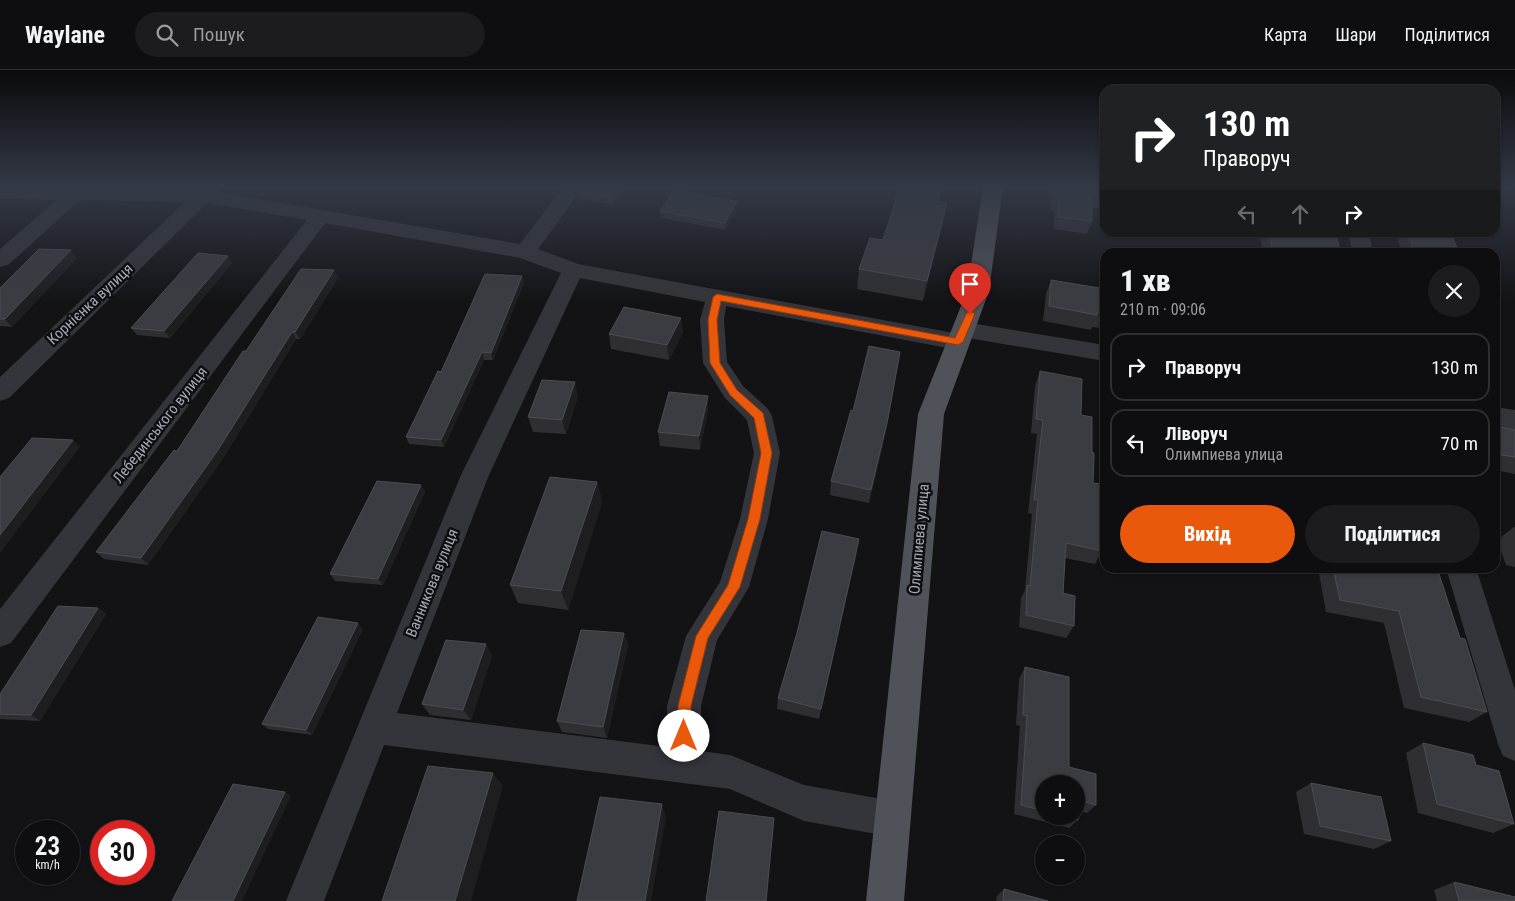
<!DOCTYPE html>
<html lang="uk">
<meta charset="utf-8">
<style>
body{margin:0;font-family:"Roboto Condensed",sans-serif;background:#1c1c1e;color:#f1f3f6;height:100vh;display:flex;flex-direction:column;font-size:19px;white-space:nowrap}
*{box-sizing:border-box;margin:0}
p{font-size:16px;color:#9b9c9f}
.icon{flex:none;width:28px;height:28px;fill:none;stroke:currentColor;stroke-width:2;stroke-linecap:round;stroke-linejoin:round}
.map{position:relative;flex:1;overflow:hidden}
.drawer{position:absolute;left:1100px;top:178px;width:400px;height:325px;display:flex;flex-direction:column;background:#0e0e10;border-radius:15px;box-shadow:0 1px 4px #0004,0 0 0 1px #2e2e30}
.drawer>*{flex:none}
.top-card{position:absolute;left:1100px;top:15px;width:400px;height:152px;border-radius:15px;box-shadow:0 1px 4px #0004,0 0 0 1px #2e2e30;background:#202124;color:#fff;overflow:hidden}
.fabs{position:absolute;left:1035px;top:705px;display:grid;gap:10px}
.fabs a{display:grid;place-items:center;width:50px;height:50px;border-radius:50%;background:#0e0e10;box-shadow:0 1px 4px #0004,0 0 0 1px #2e2e30;font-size:25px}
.speed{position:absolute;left:15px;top:750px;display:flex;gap:10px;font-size:25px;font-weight:700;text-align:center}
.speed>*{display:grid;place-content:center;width:65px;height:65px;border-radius:50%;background:#0e0e10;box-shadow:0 1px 4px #0004,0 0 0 1px #2e2e30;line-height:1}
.speed small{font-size:12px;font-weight:400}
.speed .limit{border:8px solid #d22;background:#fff;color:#111}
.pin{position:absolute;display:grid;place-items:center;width:42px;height:42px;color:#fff;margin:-51px -21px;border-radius:50% 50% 50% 0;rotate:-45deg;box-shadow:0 0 5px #0007}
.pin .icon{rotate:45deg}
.me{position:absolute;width:55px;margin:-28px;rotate:0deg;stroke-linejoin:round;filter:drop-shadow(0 0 4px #0008)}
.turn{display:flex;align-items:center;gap:18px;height:105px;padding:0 20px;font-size:22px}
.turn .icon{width:65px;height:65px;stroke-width:2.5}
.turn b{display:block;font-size:35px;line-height:42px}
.lanes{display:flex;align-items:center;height:48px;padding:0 20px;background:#0003;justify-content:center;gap:25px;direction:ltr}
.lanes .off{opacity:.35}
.round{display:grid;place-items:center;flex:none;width:52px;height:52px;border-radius:26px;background:#1c1c1e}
.headline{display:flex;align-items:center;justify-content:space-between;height:85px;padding:0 20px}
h1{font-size:30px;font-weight:800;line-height:38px}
.cta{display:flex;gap:10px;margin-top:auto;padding:10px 20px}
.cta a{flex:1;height:58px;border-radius:30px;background:#ea580c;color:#fff;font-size:20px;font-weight:800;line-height:58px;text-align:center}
.cta a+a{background:#1c1c1e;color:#f1f3f6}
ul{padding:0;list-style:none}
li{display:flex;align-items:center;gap:15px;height:68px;margin:0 10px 8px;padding:0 10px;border:2px solid #2e2e30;border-radius:15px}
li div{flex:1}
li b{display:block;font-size:19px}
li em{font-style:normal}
header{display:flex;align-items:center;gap:30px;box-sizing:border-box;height:70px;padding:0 25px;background:#0e0e10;border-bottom:1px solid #2e2e30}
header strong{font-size:24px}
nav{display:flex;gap:28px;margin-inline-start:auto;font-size:18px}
.search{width:350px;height:45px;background:#1c1c1e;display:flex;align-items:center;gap:12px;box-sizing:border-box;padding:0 18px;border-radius:28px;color:#9b9c9f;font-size:19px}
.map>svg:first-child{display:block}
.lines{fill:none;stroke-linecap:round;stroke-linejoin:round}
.minor{fill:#34353a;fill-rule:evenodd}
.major{fill:#505259;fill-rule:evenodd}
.wall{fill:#2f2f33;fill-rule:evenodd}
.shaded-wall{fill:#1e1e21}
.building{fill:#3b3c41;stroke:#4c4d53}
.route{fill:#ea580c;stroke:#983908}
.labels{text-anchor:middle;stroke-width:5;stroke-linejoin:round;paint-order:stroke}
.street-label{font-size:15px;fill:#a4a9b5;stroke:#0e0e10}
</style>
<header>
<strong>Waylane</strong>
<div class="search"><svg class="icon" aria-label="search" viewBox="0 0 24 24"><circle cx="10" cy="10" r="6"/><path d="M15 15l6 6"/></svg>Пошук</div>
<nav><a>Карта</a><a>Шари</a><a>Поділитися</a></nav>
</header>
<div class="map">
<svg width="1515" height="831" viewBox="0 0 1515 831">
<rect width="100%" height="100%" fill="#131315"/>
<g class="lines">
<g class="minor">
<path d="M201,116H218L220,119L218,122L520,174L564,116H584L538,179L578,194L954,263L952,260L956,254L964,252L1105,275V291L968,268L970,272L966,278L958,280L726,236L724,250L727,292L743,316L768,339L772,346L780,383L768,449L749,517L717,570L701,636V681L730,685L804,715L893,731L906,736L911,749L906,762L893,767L804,751L730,719L384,675L324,831H286L461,405L561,203L520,188L325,153L11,573L0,577V539L307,150L207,133L9,328L0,331V307L185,132L80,130L8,195L0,197V179L57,130L0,129V117L198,120ZM580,208L705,232L700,250L703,293L725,328L747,350L754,383L740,449L720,512L686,566L667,636V677L397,643L489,405Z"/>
<path d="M1347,162H1368L1373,182H1353Z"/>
<path d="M1495,337L1515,340V360L1495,355Z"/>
<path d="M1446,498H1476L1515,620V691L1503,686L1498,674Z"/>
</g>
<path class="major" d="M983,116H1003L989,221L944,344L904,831H866L918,344L967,221Z"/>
</g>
<g class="wall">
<path d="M579,116H628L614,135L577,128L576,121Z"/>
<path d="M1050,116H1105V139L1092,137V151L1087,164L1054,159V141L1050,140Z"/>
<path d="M737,131V139L725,160L661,148L660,141Z"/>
<path d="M939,132L943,153L923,231L857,219L859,199L883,170Z"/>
<path d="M1160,162H1174L1173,165Z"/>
<path d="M1254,162H1336L1340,182H1262L1261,169L1255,168Z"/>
<path d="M1395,162H1450L1459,182H1402Z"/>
<path d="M228,186L232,193L170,268L137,265L131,258Z"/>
<path d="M77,188L12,257L0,256V218Z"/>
<path d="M334,200L338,208L300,269H296L224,387L148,495L104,489L96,482L177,381L246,281Z"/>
<path d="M1051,210L1105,219V259L1092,257L1091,260L1043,251L1046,224Z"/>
<path d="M524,213L493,290H484L444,377L409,374L406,367L441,302Z"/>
<path d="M683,262L669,290L611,279L609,264Z"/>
<path d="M900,282L886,362L869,433L830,425L831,411L853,341Z"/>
<path d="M1040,301L1081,345L1092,382L1093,413L1100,423L1105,424V463H1103L1102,481L1095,494L1065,488L1063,523L1074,556L1066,568L1019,557L1021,528L1025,520L1032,444L1028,443L1037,364L1031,363L1035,316Z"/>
<path d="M578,326L566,364L533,362L528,347Z"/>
<path d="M708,340L700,380L660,376L658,362Z"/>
<path d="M1495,356L1515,360V404L1495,400Z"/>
<path d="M597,412L602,432L568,540L518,533L510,515Z"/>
<path d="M421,415L425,422L383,515L335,511L330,504Z"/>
<path d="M1514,457H1515V497L1506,495L1497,470Z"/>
<path d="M857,482L819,649L777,639L778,628Z"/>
<path d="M1318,498H1333L1460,568L1487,642L1469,652L1404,638L1384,553L1326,542Z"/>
<path d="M98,538L106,544L40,651L0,649V624Z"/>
<path d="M363,559L312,665L268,659L262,654Z"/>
<path d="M624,563L628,575L607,668L562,662L557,651Z"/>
<path d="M486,574L492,586L471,650L430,645L422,634Z"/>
<path d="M1025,597L1069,697L1096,735L1087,743L1079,741L1078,750L1069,758L1014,744L1020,656L1016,655L1019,609ZM1044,714L1076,746H1044Z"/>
<path d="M1423,673L1476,695L1514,754L1493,763L1418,743L1406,683Z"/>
<path d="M1311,713L1391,771L1374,779L1304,764L1296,722Z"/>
<path d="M1454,812L1515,831H1437L1434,820Z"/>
<path d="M1004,819L1048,831H996L997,826Z"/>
</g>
<g class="shaded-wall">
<path d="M622,116H628L614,135L613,128Z"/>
<path d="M942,116H944L934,151L938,131Z"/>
<path d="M737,131V139L725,160V153Z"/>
<path d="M947,133L943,153L923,231L927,211Z"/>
<path d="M71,180L77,188L12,257L5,249Z"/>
<path d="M228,186L232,193L170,268L164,261Z"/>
<path d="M334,200L338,208L300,269L295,262Z"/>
<path d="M522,206L524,213L493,290L491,283Z"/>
<path d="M681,248L683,262L669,290L667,275Z"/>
<path d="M292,262L296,269L224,387L148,495L141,488Z"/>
<path d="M482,282L484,290L444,377L441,370Z"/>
<path d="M575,312L578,326L566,364L562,350Z"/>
<path d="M708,326V340L700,380L699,366Z"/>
<path d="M888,348L886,362L869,433L871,420Z"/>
<path d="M73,370L80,377L0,483V465Z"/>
<path d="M597,412L602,432L568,540L561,521Z"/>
<path d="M421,415L425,422L383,515L378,509Z"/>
<path d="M859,469L857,482L819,649L821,639Z"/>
<path d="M98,538L106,544L40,651L31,645Z"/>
<path d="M358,553L363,559L312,665L306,660Z"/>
<path d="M624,563L628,575L607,668L603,657Z"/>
<path d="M486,574L492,586L471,650L463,640Z"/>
<path d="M493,703L503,716L471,831H455Z"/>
<path d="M285,722L291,726L242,831H233Z"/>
<path d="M662,734L666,747L651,831H645Z"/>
<path d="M774,748L767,831H766Z"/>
</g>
<g class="building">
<path d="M579,116H622L613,128L576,121Z"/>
<path d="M900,116H942L938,131L947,133L927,211L859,199L870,168L883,170Z"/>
<path d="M1054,116H1105V126L1092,124V151L1058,147L1059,128L1054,127Z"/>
<path d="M674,120L737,131L725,153L660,141Z"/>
<path d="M1270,162H1336L1340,182H1272Z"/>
<path d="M1407,162H1450L1459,182H1415Z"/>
<path d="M39,179L71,180L5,249H0V218Z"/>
<path d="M198,183L228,186L164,261L131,258Z"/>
<path d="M301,199L334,200L295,262H292L218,380L141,488L96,482L174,380L177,381L243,281H246Z"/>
<path d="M485,204L522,206L491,283L482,282L441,370L406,367L438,301L441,302Z"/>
<path d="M1051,210L1105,219V243L1097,242V245L1049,236Z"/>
<path d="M624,237L681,248L667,275L609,264Z"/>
<path d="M869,276L900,282L888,348L871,420L831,411L851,340L853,341Z"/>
<path d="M1040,301L1082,309L1081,345L1092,347V382L1094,383L1093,413L1100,414V423L1105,424V449L1104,448L1102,481L1066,473L1063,523L1075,526L1074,556L1026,545L1027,515L1030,516L1038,430H1034L1043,350L1036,349Z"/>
<path d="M542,310L575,312L562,350L528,347Z"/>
<path d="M669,322L708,326L699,366L658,362Z"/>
<path d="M1495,356L1515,360V387L1495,384Z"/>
<path d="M32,368L73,370L0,465V407Z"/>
<path d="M550,407L597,412L561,521L510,515Z"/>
<path d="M377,411L421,415L378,509L330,504Z"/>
<path d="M822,461L859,469L821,639L778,628L797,563Z"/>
<path d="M1333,498H1437L1460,568L1465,569L1487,642L1421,627L1399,541L1340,530Z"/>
<path d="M58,536L98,538L31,645L0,644V624Z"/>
<path d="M318,547L358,553L306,660L262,654Z"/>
<path d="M581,560L624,563L603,657L557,651Z"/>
<path d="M446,570L486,574L463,640L422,634Z"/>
<path d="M1025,597L1069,607V697L1096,704V735L1079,730L1078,750L1064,746H1076V714H1044V741L1021,735L1027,646L1023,645Z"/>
<path d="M1423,673L1473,685L1476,695L1499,701L1514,754L1437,734Z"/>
<path d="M428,696L493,703L455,831H382Z"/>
<path d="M1311,713L1381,727L1391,771L1320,756Z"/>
<path d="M233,714L285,722L233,831H172Z"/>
<path d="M600,727L662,734L645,831H577Z"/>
<path d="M719,741L774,748L766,831H706Z"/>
<path d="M1454,812L1515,827V831H1459Z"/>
<path d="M1004,819L1048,831H1003Z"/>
</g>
<linearGradient id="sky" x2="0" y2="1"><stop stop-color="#0a0a0c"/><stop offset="0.5" stop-color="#333946"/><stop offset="1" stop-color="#333946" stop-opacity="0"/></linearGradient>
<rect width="1515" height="233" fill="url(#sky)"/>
<path class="route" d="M717,224L955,268L967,242H973L975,244L963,272L958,275L721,231L717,250L720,293L737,320L763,343L772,383L760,449L740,517L708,568L691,636V666L689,671L684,673L679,671L677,666L678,636L696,566L728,515L748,449L761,383L754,348L730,325L710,293L708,250L713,227Z"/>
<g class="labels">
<g class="street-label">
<text transform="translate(90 234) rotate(-43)" y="5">Корнієнка вулиця</text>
<text transform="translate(160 355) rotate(-52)" y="5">Лебединського вулиця</text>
<text transform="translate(919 469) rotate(-85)" y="5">Олимпиева улица</text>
<text transform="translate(432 513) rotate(-68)" y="5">Ванникова вулиця</text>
</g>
</g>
</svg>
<div class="fabs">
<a>+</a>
<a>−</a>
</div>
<div class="speed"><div>23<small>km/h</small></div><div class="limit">30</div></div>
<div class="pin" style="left:970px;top:244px;background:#d93025"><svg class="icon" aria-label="arrive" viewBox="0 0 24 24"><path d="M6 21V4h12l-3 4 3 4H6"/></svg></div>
<svg class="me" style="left:684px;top:666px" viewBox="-20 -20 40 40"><circle r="19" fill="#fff"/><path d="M0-13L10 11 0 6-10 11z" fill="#ea580c"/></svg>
<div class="top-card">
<div class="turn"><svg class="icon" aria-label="right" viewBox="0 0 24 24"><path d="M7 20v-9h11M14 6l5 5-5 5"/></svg><div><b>130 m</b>Праворуч</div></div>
<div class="lanes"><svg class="icon off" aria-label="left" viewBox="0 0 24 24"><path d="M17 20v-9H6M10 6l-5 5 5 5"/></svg><svg class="icon off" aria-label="ahead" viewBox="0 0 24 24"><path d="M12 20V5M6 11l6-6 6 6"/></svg><svg class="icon" aria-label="right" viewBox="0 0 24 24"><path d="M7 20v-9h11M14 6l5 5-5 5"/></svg></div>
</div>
<section class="drawer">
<div class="headline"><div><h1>1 хв</h1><p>210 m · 09:06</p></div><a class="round"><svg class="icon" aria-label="close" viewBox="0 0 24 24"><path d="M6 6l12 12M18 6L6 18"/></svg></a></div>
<ul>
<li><svg class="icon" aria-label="right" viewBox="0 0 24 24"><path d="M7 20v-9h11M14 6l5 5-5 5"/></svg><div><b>Праворуч</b></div><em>130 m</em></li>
<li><svg class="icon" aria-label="left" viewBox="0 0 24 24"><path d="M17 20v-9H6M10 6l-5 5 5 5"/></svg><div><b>Ліворуч</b><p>Олимпиева улица</p></div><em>70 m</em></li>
</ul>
<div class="cta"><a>Вихід</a><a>Поділитися</a></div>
</section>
</div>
